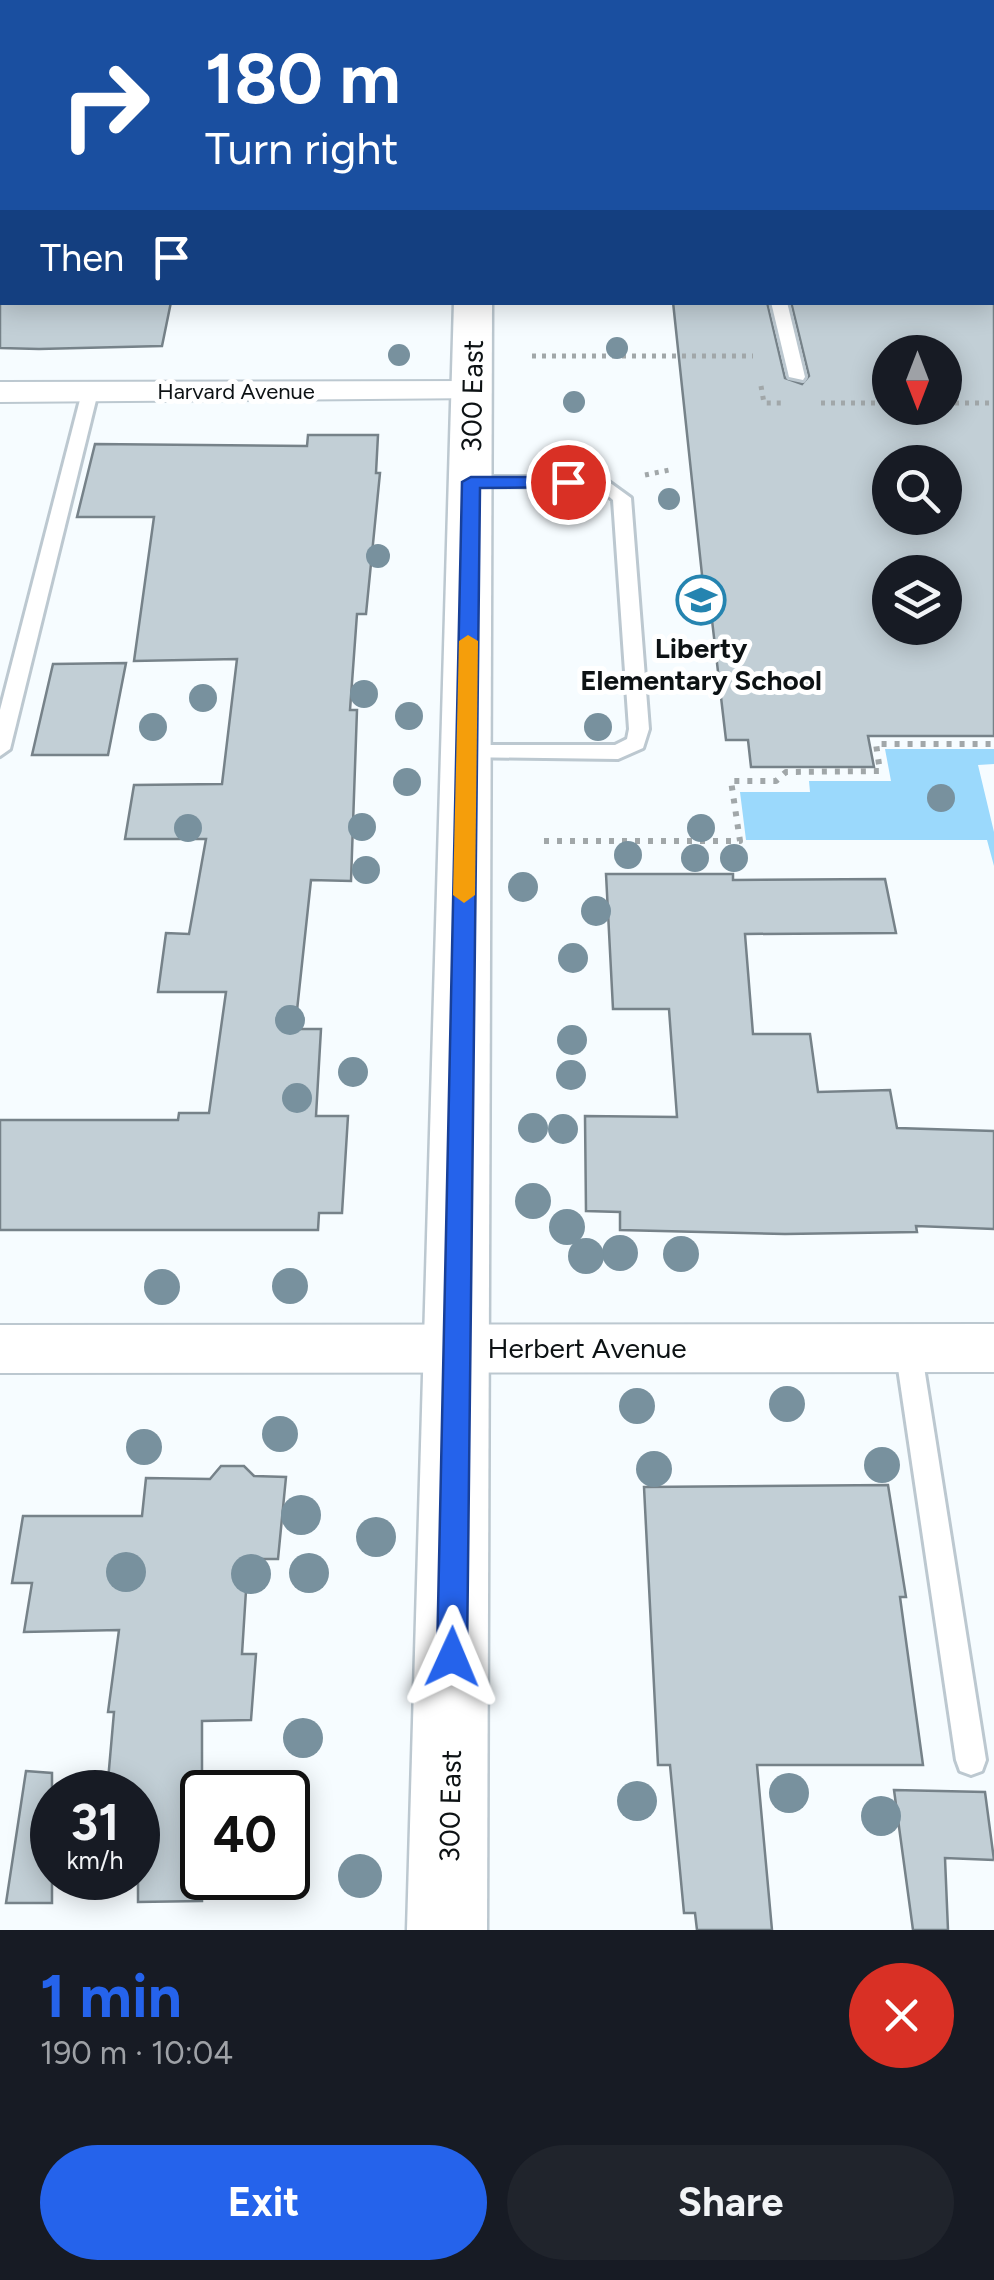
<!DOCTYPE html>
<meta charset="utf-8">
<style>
body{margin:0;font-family:Figtree,sans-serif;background:#20242c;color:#f1f3f6;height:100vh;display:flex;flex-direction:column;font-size:38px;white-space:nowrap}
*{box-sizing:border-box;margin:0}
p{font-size:32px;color:#9ea1a6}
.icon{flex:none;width:55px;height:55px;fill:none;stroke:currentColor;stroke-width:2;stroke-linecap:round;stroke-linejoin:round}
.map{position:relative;height:1930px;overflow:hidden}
.side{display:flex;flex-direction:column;background:#171b24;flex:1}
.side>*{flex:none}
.hud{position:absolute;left:0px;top:0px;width:995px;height:305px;box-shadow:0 5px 25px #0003;background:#1a4fa0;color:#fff;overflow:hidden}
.needle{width:65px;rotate:180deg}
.controls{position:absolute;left:872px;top:335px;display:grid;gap:20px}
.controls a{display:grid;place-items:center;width:90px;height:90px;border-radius:50%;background:#171b24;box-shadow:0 5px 25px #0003;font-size:50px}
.speed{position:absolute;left:30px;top:1770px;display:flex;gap:20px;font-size:50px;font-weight:700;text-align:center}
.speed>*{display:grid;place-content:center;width:130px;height:130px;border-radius:50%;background:#171b24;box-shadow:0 5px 25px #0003;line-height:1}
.speed small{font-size:25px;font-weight:400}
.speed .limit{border:5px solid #111;border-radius:15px;background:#fff;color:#111}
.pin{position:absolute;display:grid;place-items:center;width:85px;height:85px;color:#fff;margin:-42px;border:5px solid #fff;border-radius:50%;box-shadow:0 2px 10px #0007}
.me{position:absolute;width:110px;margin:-55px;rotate:1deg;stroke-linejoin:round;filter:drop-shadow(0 0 8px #0008)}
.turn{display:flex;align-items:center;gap:35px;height:210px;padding:0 40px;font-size:45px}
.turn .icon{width:130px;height:130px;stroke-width:2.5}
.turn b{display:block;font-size:70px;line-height:85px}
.then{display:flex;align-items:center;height:95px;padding:0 40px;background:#0003;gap:20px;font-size:38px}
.round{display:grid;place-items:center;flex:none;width:105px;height:105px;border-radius:52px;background:#20242c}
.overview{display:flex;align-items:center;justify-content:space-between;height:170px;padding:0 40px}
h1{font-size:60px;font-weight:700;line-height:75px;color:#2563eb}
.button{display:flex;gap:20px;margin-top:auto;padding:20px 40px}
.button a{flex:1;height:115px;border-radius:60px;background:#2563eb;color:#fff;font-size:40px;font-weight:700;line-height:115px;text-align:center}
.button a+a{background:#20242c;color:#f1f3f6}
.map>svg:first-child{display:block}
.green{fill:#9bd9fc}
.building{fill:#c2cfd6;stroke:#768289;stroke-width:2.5;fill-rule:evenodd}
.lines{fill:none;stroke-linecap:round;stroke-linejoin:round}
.lane-casing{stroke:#bcc8d0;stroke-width:6}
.street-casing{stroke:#bcc8d0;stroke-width:4}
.secondary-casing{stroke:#bcc8d0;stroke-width:5}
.path-far1{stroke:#a1a7a9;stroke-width:5;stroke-dasharray:4 6;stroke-linecap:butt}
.path{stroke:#a1a7a9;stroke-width:6;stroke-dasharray:5 8;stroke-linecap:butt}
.lane{fill:#fff;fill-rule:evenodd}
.street{fill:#fff;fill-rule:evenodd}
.secondary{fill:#fff;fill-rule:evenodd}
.tree{fill:#78919e}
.route{fill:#2563eb;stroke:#184099;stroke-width:2.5}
.slow{fill:#f59e0b}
.labels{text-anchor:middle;stroke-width:10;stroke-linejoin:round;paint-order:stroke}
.far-street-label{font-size:22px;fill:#0d1214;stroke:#fff}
.street-label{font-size:28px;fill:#0d1214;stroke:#fff}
.poi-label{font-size:28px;font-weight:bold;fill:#0d1214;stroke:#fff}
</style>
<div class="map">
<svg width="994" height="1930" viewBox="0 0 994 1930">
<rect width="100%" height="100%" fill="#f6fcff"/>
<path class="green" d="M885,749H994V764L978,765L994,832V866L987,840H746L740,792H810L809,781H891Z"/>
<g class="building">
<path d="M0,302H171L162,346L39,349L0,348Z"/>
<path d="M673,302H767L785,378L802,384L809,376L791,302H994V736H868L874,767H751L748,740H726L710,603H705ZM890,352H945V408H890ZM890,462H945V518H890ZM890,572H945V628H890Z"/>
<path d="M308,435H378L376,473H380L366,614H357L350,710H357L351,881L311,880L295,1029H321L316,1116H348L342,1213H319L318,1230H0V1120H178L179,1113H209L226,992H158L166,933L189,934L206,839H125L134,785L222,784L237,659L134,661L154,517H77L95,444L307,446Z"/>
<path d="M126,663L108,755H32L53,664Z"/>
<path d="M606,874H733V880L885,879L896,933L745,934L753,1034H810L818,1092L890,1090L897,1128L994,1131V1229L916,1226L917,1232L785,1234L620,1230V1212L586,1211L585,1116L677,1117L669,1009H613Z"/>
<path d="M221,1466H244L254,1476L286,1477L278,1559H248L242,1654H256L251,1720L202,1721V1901L138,1902V1792H107L114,1712H108L119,1630L24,1632L32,1583H12L23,1516H142L146,1478L210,1479Z"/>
<path d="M888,1485L906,1597H900L923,1765H757L772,1930H697L695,1913H684L670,1765H658L644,1487Z"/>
<path d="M26,1771L52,1773V1903H6Z"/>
<path d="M894,1790L985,1792L994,1860L945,1858L948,1930H913Z"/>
</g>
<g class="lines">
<g class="lane-casing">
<g id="lane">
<path d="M771,302H787L805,377L803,380L789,377Z"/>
<path d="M90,387L98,392L10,749L0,756V710L82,392Z"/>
<path d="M471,477H602L631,498L649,729L643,748L618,759L459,757L456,752L466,745H615L627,739L629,729L613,500L598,487L465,486V478Z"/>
<path d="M908,1336L917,1340L921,1348L986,1760L982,1771L971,1775L960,1771L956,1760L895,1348L899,1340Z"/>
</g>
</g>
<g class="street-casing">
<g id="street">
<rect x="0" y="130" width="2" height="18"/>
<rect x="992" y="224" width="2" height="18"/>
<path d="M472,381L484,384L489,391L484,398L0,402V382Z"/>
<path d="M994,1324V1372L0,1373V1325Z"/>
</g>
</g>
<g class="secondary-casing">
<g id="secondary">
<rect x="463" y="0" width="30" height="2"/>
<path d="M454,302H492L487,1930H407Z"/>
</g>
</g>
<g class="path-far1">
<path d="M532,356H753"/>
<path d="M761,386L764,403H784"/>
<path d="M821,403H890"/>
<path d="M945,403H994"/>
<path d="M645,475L674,469"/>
<path d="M673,686H717"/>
</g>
<path class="path" d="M544,841H740L731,781H776L786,772L880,771L876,744H994"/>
<use href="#lane" class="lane"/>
<use href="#street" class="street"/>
<use href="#secondary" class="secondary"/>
</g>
<g class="tree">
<circle cx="617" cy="348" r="11"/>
<circle cx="399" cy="355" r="11"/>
<circle cx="574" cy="402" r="11"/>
<circle cx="582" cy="464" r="11"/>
<circle cx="669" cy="499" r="11"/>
<circle cx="584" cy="504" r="11"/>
<circle cx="378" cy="556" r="12"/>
<circle cx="364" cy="694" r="14"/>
<circle cx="203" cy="698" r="14"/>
<circle cx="409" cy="716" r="14"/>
<circle cx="153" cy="727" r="14"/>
<circle cx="598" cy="727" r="14"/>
<circle cx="407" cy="782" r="14"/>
<circle cx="941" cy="798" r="14"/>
<circle cx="362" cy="827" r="14"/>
<circle cx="188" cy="828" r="14"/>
<circle cx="701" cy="828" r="14"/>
<circle cx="628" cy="855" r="14"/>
<circle cx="695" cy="858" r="14"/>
<circle cx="734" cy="858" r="14"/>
<circle cx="366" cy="870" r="14"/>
<circle cx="523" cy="887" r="15"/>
<circle cx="596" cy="911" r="15"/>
<circle cx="573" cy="958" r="15"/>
<circle cx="290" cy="1020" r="15"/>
<circle cx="572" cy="1040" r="15"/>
<circle cx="353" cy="1072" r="15"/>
<circle cx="571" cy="1075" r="15"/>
<circle cx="297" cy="1098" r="15"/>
<circle cx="533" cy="1128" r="15"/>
<circle cx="563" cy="1129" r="15"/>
<circle cx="533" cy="1201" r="18"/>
<circle cx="567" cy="1227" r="18"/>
<circle cx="620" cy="1253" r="18"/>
<circle cx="681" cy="1254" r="18"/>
<circle cx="586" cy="1256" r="18"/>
<circle cx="290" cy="1286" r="18"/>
<circle cx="162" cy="1287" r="18"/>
<circle cx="787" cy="1404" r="18"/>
<circle cx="637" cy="1406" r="18"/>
<circle cx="280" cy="1434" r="18"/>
<circle cx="144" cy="1447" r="18"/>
<circle cx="882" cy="1465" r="18"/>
<circle cx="654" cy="1469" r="18"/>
<circle cx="301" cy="1515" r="20"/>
<circle cx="376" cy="1537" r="20"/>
<circle cx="126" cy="1572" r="20"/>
<circle cx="309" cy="1573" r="20"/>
<circle cx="251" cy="1574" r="20"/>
<circle cx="303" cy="1738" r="20"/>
<circle cx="789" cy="1793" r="20"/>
<circle cx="637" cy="1801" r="20"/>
<circle cx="881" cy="1816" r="20"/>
<circle cx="360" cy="1876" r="22"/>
</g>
<path class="route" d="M471,477H568L577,482L568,487L480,488L467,1657L463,1667L452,1671L441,1667L437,1657L462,482Z"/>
<path class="slow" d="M468,635L478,641L475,895L464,903L453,895L459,641Z"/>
<defs>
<g id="school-ring" transform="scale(2.5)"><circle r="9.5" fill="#fff" stroke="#2584b0" stroke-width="1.5"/><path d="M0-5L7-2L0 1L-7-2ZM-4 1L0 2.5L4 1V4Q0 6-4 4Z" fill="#2584b0"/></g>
</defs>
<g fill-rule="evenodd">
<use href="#school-ring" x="701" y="600"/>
</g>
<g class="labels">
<g class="far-street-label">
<text x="236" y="399">Harvard Avenue</text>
</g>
<g class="street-label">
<text transform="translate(472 396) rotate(-89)" y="10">300 East</text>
<text x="587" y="1358">Herbert Avenue</text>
<text transform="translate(450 1806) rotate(-89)" y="10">300 East</text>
</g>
<g class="poi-label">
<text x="701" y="658">Liberty<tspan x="701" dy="32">Elementary School</tspan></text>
</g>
</g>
</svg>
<div class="controls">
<a><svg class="needle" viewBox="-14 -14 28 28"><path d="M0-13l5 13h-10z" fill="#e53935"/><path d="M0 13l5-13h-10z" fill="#9ea1a6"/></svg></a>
<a><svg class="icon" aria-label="search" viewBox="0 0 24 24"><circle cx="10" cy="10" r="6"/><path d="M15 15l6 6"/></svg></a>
<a><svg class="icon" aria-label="layers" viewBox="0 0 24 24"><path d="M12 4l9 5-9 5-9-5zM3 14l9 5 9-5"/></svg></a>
</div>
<div class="speed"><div>31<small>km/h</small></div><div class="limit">40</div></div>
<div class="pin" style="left:568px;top:482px;background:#d93025"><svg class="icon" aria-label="arrive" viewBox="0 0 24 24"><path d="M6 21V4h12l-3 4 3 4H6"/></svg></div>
<svg class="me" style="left:452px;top:1657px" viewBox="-20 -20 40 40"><path d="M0-17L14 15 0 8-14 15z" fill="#2563eb" stroke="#fff" stroke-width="4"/></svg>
<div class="hud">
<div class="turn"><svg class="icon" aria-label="right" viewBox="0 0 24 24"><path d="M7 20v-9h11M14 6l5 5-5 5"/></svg><div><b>180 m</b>Turn right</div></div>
<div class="then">Then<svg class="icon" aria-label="arrive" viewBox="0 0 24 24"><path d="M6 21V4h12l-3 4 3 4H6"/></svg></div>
</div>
</div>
<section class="side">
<div class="overview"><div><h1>1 min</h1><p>190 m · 10:04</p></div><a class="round" style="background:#d93025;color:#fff"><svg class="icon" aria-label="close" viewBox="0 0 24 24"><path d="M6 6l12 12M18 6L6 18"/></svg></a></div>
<div class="button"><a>Exit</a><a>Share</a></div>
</section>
